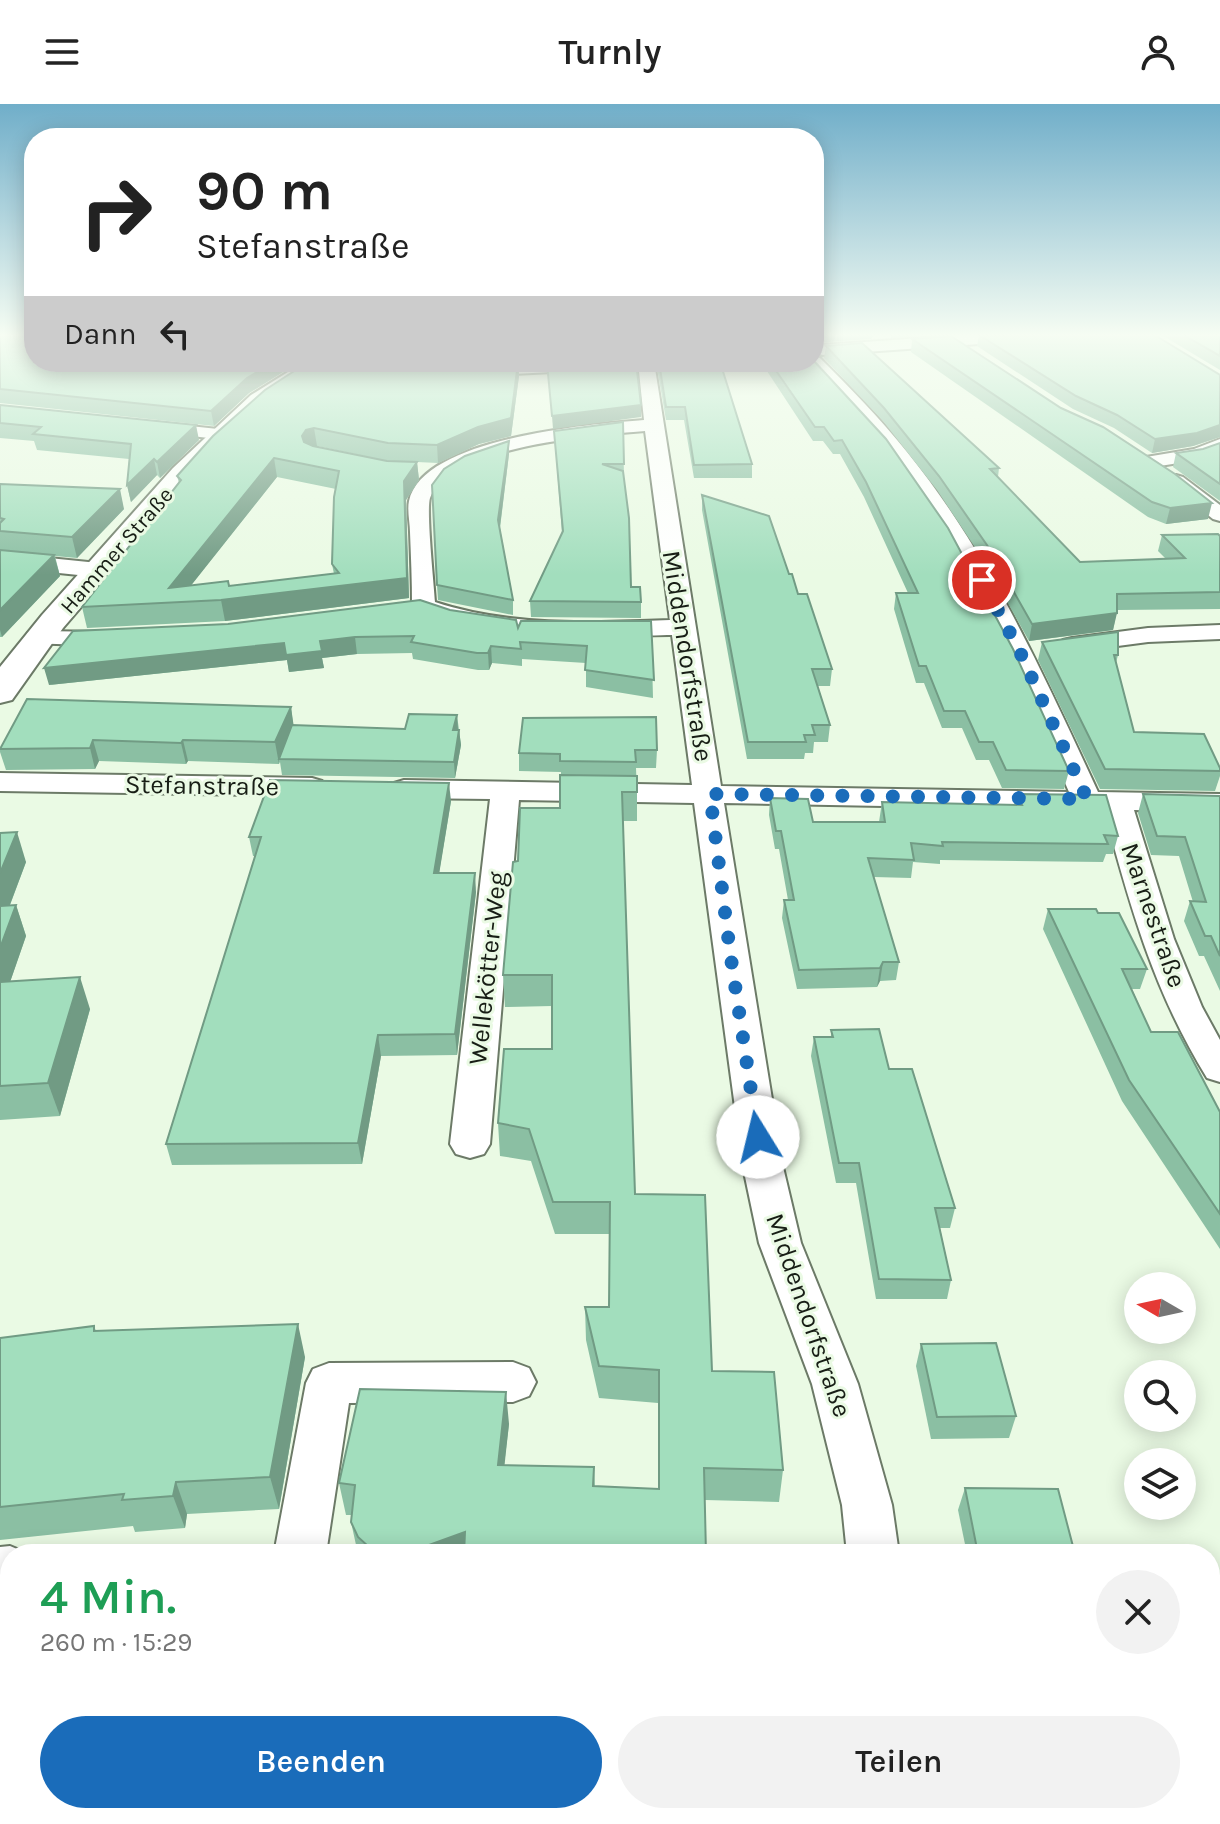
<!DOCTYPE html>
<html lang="de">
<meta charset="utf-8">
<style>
body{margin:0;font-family:Karla,sans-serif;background:#f2f2f2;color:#222;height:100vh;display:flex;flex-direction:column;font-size:30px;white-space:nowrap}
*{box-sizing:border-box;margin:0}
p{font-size:26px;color:#767676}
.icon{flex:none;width:44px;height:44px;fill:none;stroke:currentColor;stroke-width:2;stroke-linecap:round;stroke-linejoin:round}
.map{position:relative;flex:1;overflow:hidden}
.sheet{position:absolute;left:0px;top:1440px;width:1220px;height:280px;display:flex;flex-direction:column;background:#fff;border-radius:32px 32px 0 0;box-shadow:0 4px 20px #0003}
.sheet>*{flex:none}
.guide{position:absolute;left:24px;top:24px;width:800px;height:244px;border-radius:32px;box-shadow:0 4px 20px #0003;background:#fff;color:#222;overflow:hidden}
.needle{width:52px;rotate:279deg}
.fabs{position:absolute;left:1124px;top:1168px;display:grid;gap:16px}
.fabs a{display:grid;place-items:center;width:72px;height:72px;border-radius:50%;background:#fff;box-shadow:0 4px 20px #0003;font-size:40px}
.pin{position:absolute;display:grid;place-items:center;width:68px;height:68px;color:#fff;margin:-34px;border:4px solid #fff;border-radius:50%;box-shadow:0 2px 8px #0007}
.me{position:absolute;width:88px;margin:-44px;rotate:351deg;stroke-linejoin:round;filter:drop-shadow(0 0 6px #0008)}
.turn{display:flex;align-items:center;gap:28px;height:168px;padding:0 40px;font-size:36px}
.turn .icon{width:104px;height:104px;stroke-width:2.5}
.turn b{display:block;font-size:56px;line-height:68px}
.then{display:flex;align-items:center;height:76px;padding:0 40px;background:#0003;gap:16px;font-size:30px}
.round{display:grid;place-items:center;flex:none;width:84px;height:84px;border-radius:42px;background:#f2f2f2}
.headline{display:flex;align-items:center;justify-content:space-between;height:136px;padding:0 40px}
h1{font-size:48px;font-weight:600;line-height:60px;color:#1e9e55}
.button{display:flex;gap:16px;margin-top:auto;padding:16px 40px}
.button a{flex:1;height:92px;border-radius:48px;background:#1a6cba;color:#fff;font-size:32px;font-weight:600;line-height:92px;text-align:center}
.button a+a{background:#f2f2f2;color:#222}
header{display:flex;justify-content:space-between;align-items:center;height:104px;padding:0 40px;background:#fff;font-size:36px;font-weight:600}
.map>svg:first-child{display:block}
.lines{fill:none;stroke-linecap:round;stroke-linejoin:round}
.street-casing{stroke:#6c7a67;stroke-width:4}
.secondary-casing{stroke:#6c7a67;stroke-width:4}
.street{fill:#fff;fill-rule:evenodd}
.secondary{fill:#fff;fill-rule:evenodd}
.wall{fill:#8bbfa3;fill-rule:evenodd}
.shaded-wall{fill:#719b84}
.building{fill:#a2debd;stroke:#719b84;stroke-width:2;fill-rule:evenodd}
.route{stroke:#1a6cba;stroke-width:14;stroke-dasharray:0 25.2}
.labels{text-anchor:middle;stroke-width:6;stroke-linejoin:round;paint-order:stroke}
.far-street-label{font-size:22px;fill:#171d15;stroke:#eafae4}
.street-label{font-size:26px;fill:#171d15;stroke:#eafae4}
</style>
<header><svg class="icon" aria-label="menu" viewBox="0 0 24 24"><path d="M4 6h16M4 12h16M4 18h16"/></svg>Turnly<svg class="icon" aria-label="person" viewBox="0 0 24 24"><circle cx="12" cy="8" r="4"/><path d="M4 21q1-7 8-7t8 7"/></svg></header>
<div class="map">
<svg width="1220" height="1720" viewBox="0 0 1220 1720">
<rect width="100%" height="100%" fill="#eafae4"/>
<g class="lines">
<g class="street-casing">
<g id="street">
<path d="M978,230H1057L1050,235L822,251L814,246L822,241Z"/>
<path d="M814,252L820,254C850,284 880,314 907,348C989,449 1044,571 1098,688L1220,690V708L1134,706L1174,835L1202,903L1220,936V978L1207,974C1154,888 1130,802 1104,706L724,699L783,1063L801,1139L858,1280L892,1401L899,1450H847L842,1401L812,1280L759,1139L743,1063L694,699L519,696L490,1040L484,1050L470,1054L456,1050L450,1040L490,695L404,694L394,691L390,685L394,679L404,676L692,681L672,531C627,532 438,537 412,502C412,477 411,453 410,428C410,419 407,406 409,397C422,334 591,320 644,316L638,258H654L721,682L1069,688C1020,574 970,461 897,360C871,324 840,292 808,260L807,258H814ZM645,327L670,516C592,519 511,523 435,498C434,480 426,406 430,394C449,342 596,331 645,327Z"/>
<path d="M557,258H599L601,261L593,266L474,272L466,267L474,262Z"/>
<path d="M152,318L218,325L227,330L218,335L146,327L143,323Z"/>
<path d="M1220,335V348L1198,356L1147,364L1138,358L1140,354L1194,345Z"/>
<path d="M1176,371L1183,373L1220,401V417L1213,415L1169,381L1166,377Z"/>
<path d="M0,449L98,459L109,466L98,473L0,463Z"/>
<path d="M1220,521V535L1148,538L1072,548L1063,546L1060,541L1063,536L1072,534L1148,524Z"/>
<path d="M37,527L113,528L122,530L125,535L122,540L113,542L28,539L25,534L28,529Z"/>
<path d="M0,669L312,674L322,677L326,683L322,689L312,692L0,687Z"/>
<path d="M513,1258L529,1264L536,1278L529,1292L513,1298L349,1299L326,1450H274L306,1279L313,1265L329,1259Z"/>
<path d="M10,1442L29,1450H10V1492L0,1493V1443Z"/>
<path d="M275,1710H335L333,1720H273Z"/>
<path d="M878,1710H938L939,1720H879Z"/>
</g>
</g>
<g class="secondary-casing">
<path id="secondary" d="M304,258H330L266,300L214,348L63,524L12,596L0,599V563L42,511L173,364L251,291Z"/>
</g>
<use href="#street" class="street"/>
<use href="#secondary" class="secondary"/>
</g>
<g class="wall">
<path d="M0,230L34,258H299L249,289L214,322L0,299Z"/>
<path d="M1160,230H1220V266Z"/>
<path d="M979,231L1220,271V333L1193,342L1152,349L1114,324L1073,305L977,242Z"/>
<path d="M912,235L1208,415L1166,420L1148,413L911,248Z"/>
<path d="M826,242L999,364L998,373L1080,458L1166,455L1158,447L1162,431L1220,432V505L1117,506L1113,526L1029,537L986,460L937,386L883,317L824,254Z"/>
<path d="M325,258H518L519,272L511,332L479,340L438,359L417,358L419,376L406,396L409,494L225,517L87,524L82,503L179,379L177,372L325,264ZM315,342H317L388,357ZM277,373L336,385L332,460L334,470L229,482L191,481Z"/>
<path d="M656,258H720L752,360V374H694L684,316H666Z"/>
<path d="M761,258H814L1069,667L1064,685L1002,684L989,656H976L962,624H942L924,579H916L894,505L896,489H908L864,393L840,350H833L823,337H813Z"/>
<path d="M0,301L199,336L160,374L157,371L131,398L127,381L129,355L37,346L34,337L0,334Z"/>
<path d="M623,318L624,374L631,483L641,498V514L531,513L530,497L562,429L554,327Z"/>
<path d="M509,337V350L500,424L513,496V511L438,496L437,481Z"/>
<path d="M1220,339V397L1173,363L1176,349L1203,345Z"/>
<path d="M0,380L124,405L77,454L55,452L60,472L2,533H0Z"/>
<path d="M702,391L798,490L832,565L830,582H818L830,621L828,638H814L813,649H805L804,655H747L702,406Z"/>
<path d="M450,506L518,524L651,517L653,594L586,583V559L522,555V562L492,559L489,566H478L413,555L412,549L357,550L322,554L324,564L289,568L287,556L49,581L228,520Z"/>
<path d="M1042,538L1118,551L1116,559L1134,628L1220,664V672L1215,687L1100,685L1038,556Z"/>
<path d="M291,603L293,621L405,625L457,611L461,641L455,674L282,671L280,658L279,660L188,657L186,660L99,657L95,665L6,666L0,648V643Z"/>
<path d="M523,614L657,646L656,664H636L637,688V717H623L635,1090L712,1267L783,1366L779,1398L705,1396L706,1450H358L351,1418L352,1411H346L339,1379L509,1320L504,1361L594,1363L595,1382L658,1385V1299L599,1294L586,1236L585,1203H609L610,1130H555L531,1057L500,1052L498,1019L552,945V902L505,903L503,871L518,757L560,704L561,668L519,667V649Z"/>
<path d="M1016,690L1118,732L1113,750H1106L1103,758L940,756V760L913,758L911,774L874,773L899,858L896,876L880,877L877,883L797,885L782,814L784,796H788L779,745H775L769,711L770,694L813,718H879L882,698L1014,701Z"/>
<path d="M1143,690L1220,692V887L1204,852H1199L1184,817L1190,797L1193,798L1179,752L1151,751L1138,709Z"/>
<path d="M451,697L439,769L476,788L457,951L381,952L362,1060L172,1061L166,1040L255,752H253L249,733Z"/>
<path d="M0,729L26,758L10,801H16L26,832L10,878L90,905L60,1012L0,1016Z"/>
<path d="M1048,805L1098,809L1147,865L1140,885H1132L1151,928L1220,1008V1145L1122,997L1043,825Z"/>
<path d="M831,926L889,965L955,1104L950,1124H940L951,1176L947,1195H876L856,1079H836L811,952L814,933H831Z"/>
<path d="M94,1222L96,1227L305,1253L279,1405L187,1410L185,1424L135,1428L133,1422L0,1436V1234Z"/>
<path d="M921,1240L1016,1312L1009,1334L931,1335L916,1262Z"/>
<path d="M965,1384L1075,1450H967L958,1406Z"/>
<path d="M1118,1710H1189L1192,1720H1113Z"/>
</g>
<g class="shaded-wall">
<path d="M814,230H875L871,235L814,239Z"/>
<path d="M891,230H933L891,234Z"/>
<path d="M274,258H299L249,289L214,322L211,307L247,274Z"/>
<path d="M518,258L519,272L511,332L479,340L438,359L437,341Z"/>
<path d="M641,301V313L553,325L552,312Z"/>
<path d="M196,321L199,336L160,374L157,358Z"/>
<path d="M1220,321V333L1193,342L1152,349L1155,335Z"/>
<path d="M314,324L317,342L308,344L304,350L302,332L306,326Z"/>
<path d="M509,337V350L499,430L498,416Z"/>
<path d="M274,354L277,373L178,498L169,484Z"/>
<path d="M154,355L157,371L131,398L127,381Z"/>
<path d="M417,358L419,376L406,396L409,494L225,517L221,496L407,474L404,377Z"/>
<path d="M120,385L124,405L77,454L72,433Z"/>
<path d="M1212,399L1208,415L1166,420L1170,404Z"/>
<path d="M54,451L60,472L2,533L0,526V506Z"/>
<path d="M1117,509L1113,526L1029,537L1032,520Z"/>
<path d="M355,533L357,550L322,554L324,564L289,568L287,556L49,581L44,564L284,539L320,537Z"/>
<path d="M491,542L492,559L489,566L488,549Z"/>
<path d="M291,603L294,624L279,655V660L275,638Z"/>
<path d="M457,611L458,626H453Z"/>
<path d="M459,626L461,641L455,674L454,658Z"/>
<path d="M93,636L99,657L95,665L90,644Z"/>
<path d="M183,636L188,657L186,660L181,639Z"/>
<path d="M449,679L451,697L436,789L434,769Z"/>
<path d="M17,728L26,758L0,827V769Z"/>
<path d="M475,769L476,788L457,951L455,930Z"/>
<path d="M16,801L26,832L0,907V844Z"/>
<path d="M883,858L880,877L877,883L880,864Z"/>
<path d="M80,873L90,905L60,1012L48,979Z"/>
<path d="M378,931L381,952L362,1060L358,1039Z"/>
<path d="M298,1220L305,1253L279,1405L270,1373Z"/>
<path d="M506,1288L509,1320L501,1393L498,1361Z"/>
<path d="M176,1378L187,1410L185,1424L173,1392Z"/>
<path d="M465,1428L468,1450H407V1449Z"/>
<path d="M467,1710H472L471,1720H465Z"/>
</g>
<g class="building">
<path d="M0,230H34V258H274L247,274L211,307L0,285Z"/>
<path d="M1153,230L1220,271V321L1197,329L1155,335L1117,311L1076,292L979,231Z"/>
<path d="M1182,230H1220V252Z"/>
<path d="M951,232L1061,304L1103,323L1175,370L1212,399L1170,404L1152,398L912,235Z"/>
<path d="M862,239L999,364L990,365L1080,458L1185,454L1162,431L1218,430L1220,432V488L1117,490V509L1032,520L989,444L939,372L884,304L826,242Z"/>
<path d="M814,257L886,335L948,424L1013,545L1069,667L1006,666L993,638H979L965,607H944L926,562H919L896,489H918L866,378L842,336L834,337L824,323H815L770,258H814Z"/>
<path d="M482,258H518L511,314L478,323L437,341L388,339L314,324L306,326L302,332L304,338L313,342L387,357L417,358L404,377L407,474L221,496L82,503L181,376L177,372L213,332L265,286L302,262L348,265ZM274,354L339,367L334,393L332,460L339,469L229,482L228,477L169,484Z"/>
<path d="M560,258H636L641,301L552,312L547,259Z"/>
<path d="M659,258H720L752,360L694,361L685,303H666Z"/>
<path d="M0,301L196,321L157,358L154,355L127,381L131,340L33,330L41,323L0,319Z"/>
<path d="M623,318L624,360H602L623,367L629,414L631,483H640L641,498L530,497L563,427L554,327Z"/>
<path d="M509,337L498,416L513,496L437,481L432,381L444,365L465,352Z"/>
<path d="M1220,339V380L1176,349L1203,345Z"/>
<path d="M0,380L120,385L72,433L0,427V419L4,415L0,414Z"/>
<path d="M702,391L769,412L789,470H792L798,490H807L832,565H812L830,621H812L815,631H804L806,638H748Z"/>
<path d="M0,446L54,451L0,506Z"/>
<path d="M420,496L450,506L516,516L518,524L521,517H651L654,576L585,566L587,542L520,538L521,545L491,542L488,549H477L411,538L414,532L355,533L320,537L322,547L286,551L284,539L44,564L73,527L228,520Z"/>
<path d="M1118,528V551H1114L1134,628L1204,630L1220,664V667L1105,665L1042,538Z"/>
<path d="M27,595L291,603L275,638L183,636L181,639L93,636L90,644L0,645Z"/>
<path d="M409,610L457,611L453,626H459L454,658L279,655L292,621L405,625Z"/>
<path d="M656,613L657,646H635L636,658L560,657V650L519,649L523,614Z"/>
<path d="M560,671L637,672V688H622L635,1090L705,1091L712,1267L774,1268L783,1366L704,1364L706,1450L590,1447V1450H464L465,1428L407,1449L385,1450L370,1444L358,1433L351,1418L355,1381L339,1379L360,1285L506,1288L498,1361L594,1363L593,1382L659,1385V1266L599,1262L585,1203H609L610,1098H553L529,1025L498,1019L504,945H552V871H503L513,758L518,757L520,704H560Z"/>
<path d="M270,676L449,679L434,769H475L455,930L378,931L358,1039L166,1040L261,733H249Z"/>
<path d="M1016,690L1106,691L1118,732L1104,731L1108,740L942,738L943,742L911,739L914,756L868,754L899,858H883L880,864L799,866L784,796H794L781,727H776L770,694L808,695L813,718H885L882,698L1022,701Z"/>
<path d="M1143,690L1220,692V852L1211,832H1205L1190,797L1206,798L1185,733L1157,732Z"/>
<path d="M17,728L0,769V729Z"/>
<path d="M16,801L0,844V802Z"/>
<path d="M1048,805H1096L1098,809H1119L1147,865H1122L1151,928H1178L1220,1008V1110L1129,976Z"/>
<path d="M80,873L48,979L0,982V878Z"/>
<path d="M879,925L889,965H912L955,1104H935L951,1176L879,1175L859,1059H839L814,933H833L831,926Z"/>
<path d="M298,1220L270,1373L176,1378L173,1392L122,1396L124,1390L0,1403V1234L94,1222V1227Z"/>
<path d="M996,1239L1016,1312L937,1313L921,1240Z"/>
<path d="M965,1384L1058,1385L1075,1450H978Z"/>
<path d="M356,1710H467L465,1720H354Z"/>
<path d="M612,1710H719L720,1720L612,1719Z"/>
<path d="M1119,1710H1189L1192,1720H1121Z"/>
</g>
<linearGradient id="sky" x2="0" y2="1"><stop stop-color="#70aec9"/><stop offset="0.49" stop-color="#f6fdf3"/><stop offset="1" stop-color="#f6fdf3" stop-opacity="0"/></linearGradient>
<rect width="1220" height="471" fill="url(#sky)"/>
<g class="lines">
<path class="route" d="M758,1033L730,848L710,690L1087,695L1020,548L982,476"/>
</g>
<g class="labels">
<g class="far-street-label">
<text transform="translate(116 446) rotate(-49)" y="8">Hammer Straße</text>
</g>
<g class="street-label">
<text transform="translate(688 552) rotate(81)" y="9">Middendorfstraße</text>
<text transform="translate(202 681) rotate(1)" y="9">Stefanstraße</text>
<text transform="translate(1154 811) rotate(71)" y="9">Marnestraße</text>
<text transform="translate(487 864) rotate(-84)" y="9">Wellekötter-Weg</text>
<text transform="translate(809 1211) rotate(71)" y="9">Middendorfstraße</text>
</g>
</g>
</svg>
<div class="fabs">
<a><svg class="needle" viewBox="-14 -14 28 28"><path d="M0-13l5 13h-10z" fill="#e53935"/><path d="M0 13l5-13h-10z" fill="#767676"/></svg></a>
<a><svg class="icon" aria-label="search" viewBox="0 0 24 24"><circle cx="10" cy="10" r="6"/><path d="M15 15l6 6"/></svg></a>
<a><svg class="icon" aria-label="layers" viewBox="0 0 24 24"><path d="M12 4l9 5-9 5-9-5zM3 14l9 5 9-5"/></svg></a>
</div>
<div class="pin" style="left:982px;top:476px;background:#d93025"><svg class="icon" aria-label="arrive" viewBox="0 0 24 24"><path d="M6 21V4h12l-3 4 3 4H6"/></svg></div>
<svg class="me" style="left:758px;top:1033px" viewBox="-20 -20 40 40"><circle r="19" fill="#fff"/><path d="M0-13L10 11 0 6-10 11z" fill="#1a6cba"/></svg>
<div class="guide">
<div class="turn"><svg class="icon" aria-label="right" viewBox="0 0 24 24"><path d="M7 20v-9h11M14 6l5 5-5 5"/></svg><div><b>90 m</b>Stefanstraße</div></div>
<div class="then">Dann<svg class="icon" aria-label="left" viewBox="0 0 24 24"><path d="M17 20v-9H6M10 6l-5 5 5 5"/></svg></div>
</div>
<section class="sheet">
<div class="headline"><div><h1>4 Min.</h1><p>260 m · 15:29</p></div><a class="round"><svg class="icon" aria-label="close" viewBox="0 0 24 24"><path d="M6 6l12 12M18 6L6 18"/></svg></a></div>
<div class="button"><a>Beenden</a><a>Teilen</a></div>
</section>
</div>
